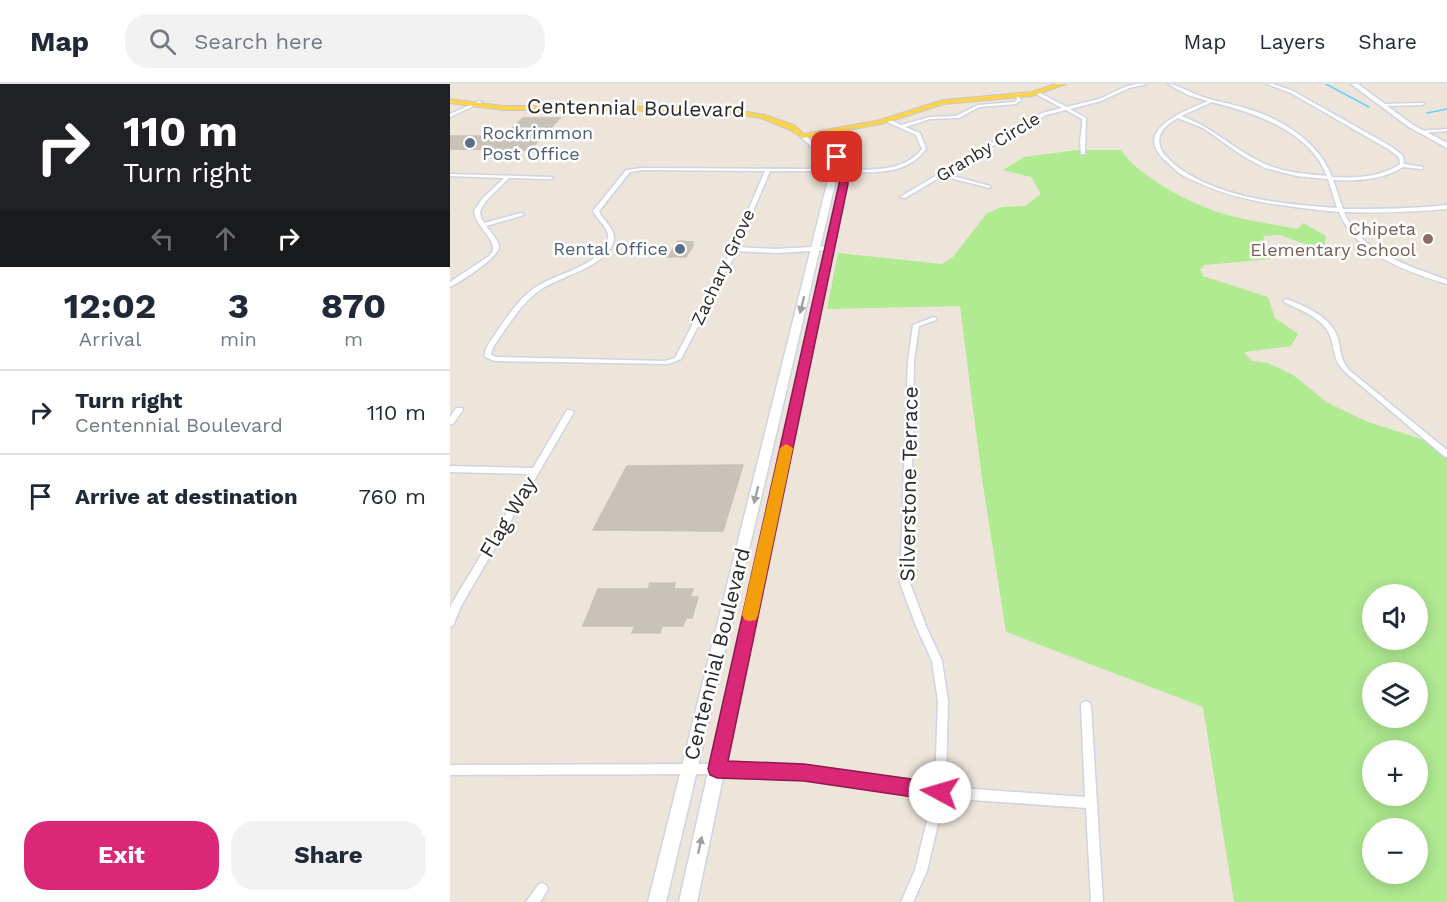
<!DOCTYPE html>
<meta charset="utf-8">
<style>
body{margin:0;font-family:"Work Sans",sans-serif;background:#f2f2f3;color:#1f2937;height:100vh;display:flex;flex-direction:column;font-size:22px;white-space:nowrap}
*{box-sizing:border-box;margin:0}
p{font-size:20px;color:#747a83}
.icon{flex:none;width:33px;height:33px;fill:none;stroke:currentColor;stroke-width:2;stroke-linecap:round;stroke-linejoin:round}
.map{position:relative;flex:1;overflow:hidden}
.sheet{display:flex;flex-direction:column;background:#fff;width:450px}
.sheet>*{flex:none}
.top-card{background:#202124;color:#fff;overflow:hidden}
.fabs{position:absolute;left:912px;top:500px;display:grid;gap:12px}
.fabs a{display:grid;place-items:center;width:66px;height:66px;border-radius:50%;background:#fff;box-shadow:0 3px 15px #0003;font-size:30px}
.pin{position:absolute;display:grid;place-items:center;width:51px;height:51px;color:#fff;margin:-26px;border-radius:12px;box-shadow:0 3px 9px #0006}
.me{position:absolute;width:66px;margin:-33px;rotate:276deg;stroke-linejoin:round;filter:drop-shadow(0 0 4px #0008)}
.turn{display:flex;align-items:center;gap:21px;height:126px;padding:0 24px;font-size:27px}
.turn .icon{width:78px;height:78px;stroke-width:2.5}
.turn b{display:block;font-size:42px;line-height:51px}
.lanes{display:flex;align-items:center;height:57px;padding:0 24px;background:#0003;justify-content:center;gap:30px;direction:ltr}
.lanes .off{opacity:.35}
.eta{display:flex;justify-content:space-evenly;align-items:center;height:102px;text-align:center}
.eta b{font-size:36px;font-weight:700;line-height:42px}
.action{display:flex;gap:12px;margin-top:auto;padding:12px 24px}
.action a{flex:1;height:69px;border-radius:24px;background:#db2777;color:#fff;font-size:24px;font-weight:700;line-height:69px;text-align:center}
.action a+a{background:#f2f2f3;color:#1f2937}
ul{padding:0;list-style:none}
li{display:flex;align-items:center;gap:18px;height:84px;padding:0 24px;border-top:2px solid #e0e1e3}
li div{flex:1}
li b{display:block;font-size:22px}
li em{font-style:normal}
header{display:flex;align-items:center;gap:36px;box-sizing:border-box;height:84px;padding:0 30px;background:#fff;border-bottom:2px solid #e0e1e3}
header strong{font-size:28px}
nav{display:flex;gap:33px;margin-inline-start:auto;font-size:21px}
.search{width:420px;height:54px;background:#f2f2f3;display:flex;align-items:center;gap:15px;box-sizing:border-box;padding:0 21px;border-radius:24px;color:#747a83;font-size:22px}
main{display:flex;flex:1;min-height:0}
.map>svg:first-child{display:block}
.green{fill:#b0ea91;fill-rule:evenodd}
.lines{fill:none;stroke-linecap:round;stroke-linejoin:round}
.stream{stroke:#62d4fb;stroke-width:1.5}
.building{fill:#c8c3b9;stroke:#c9c1b3;stroke-width:1.5}
.street-casing{stroke:#cfd3e4;stroke-width:3}
.secondary-casing{stroke:#cfd3e4;stroke-width:3}
.primary-casing{stroke:#c8c8c8;stroke-width:2}
.street{fill:#fff;fill-rule:evenodd}
.secondary{fill:#fff;fill-rule:evenodd}
.primary{fill:#fed34e;fill-rule:evenodd}
.oneway{fill:#9f9f9f}
.route{fill:#db2777;stroke:#8e194d;stroke-width:1.5}
.slow{fill:#f59e0b}
.service-dot{fill:#5c6f8a;stroke:#fff;stroke-width:2}
.education-dot{fill:#8d6e63;stroke:#fff;stroke-width:2}
.labels{text-anchor:middle;stroke-width:5;stroke-linejoin:round;paint-order:stroke}
.far-service-label{font-size:18px;fill:#4e5e75;stroke:#fff;text-anchor:start}
.far-street-label{font-size:18px;fill:#2a2a2a;stroke:#fff}
.far-education-label{font-size:18px;fill:#785e54;stroke:#fff;text-anchor:end}
.street-label{font-size:21px;fill:#2a2a2a;stroke:#fff}
</style>
<header>
<strong>Map</strong>
<div class="search"><svg class="icon" aria-label="search" viewBox="0 0 24 24"><circle cx="10" cy="10" r="6"/><path d="M15 15l6 6"/></svg>Search here</div>
<nav><a>Map</a><a>Layers</a><a>Share</a></nav>
</header>
<main>
<section class="sheet">
<div class="top-card">
<div class="turn"><svg class="icon" aria-label="right" viewBox="0 0 24 24"><path d="M7 20v-9h11M14 6l5 5-5 5"/></svg><div><b>110 m</b>Turn right</div></div>
<div class="lanes"><svg class="icon off" aria-label="left" viewBox="0 0 24 24"><path d="M17 20v-9H6M10 6l-5 5 5 5"/></svg><svg class="icon off" aria-label="ahead" viewBox="0 0 24 24"><path d="M12 20V5M6 11l6-6 6 6"/></svg><svg class="icon" aria-label="right" viewBox="0 0 24 24"><path d="M7 20v-9h11M14 6l5 5-5 5"/></svg></div>
</div>
<div class="eta">
<div><b>12:02</b><p>Arrival</p></div>
<div><b>3</b><p>min</p></div>
<div><b>870</b><p>m</p></div>
</div>
<ul>
<li><svg class="icon" aria-label="right" viewBox="0 0 24 24"><path d="M7 20v-9h11M14 6l5 5-5 5"/></svg><div><b>Turn right</b><p>Centennial Boulevard</p></div><em>110 m</em></li>
<li><svg class="icon" aria-label="arrive" viewBox="0 0 24 24"><path d="M6 21V4h12l-3 4 3 4H6"/></svg><div><b>Arrive at destination</b></div><em>760 m</em></li>
</ul>
<div class="action"><a>Exit</a><a>Share</a></div>
</section>
<div class="map">
<svg width="997" height="818" viewBox="0 0 997 818">
<rect width="100%" height="100%" fill="#ede5da"/>
<path class="green" d="M627,66H671C686,91 743,121 771,129C796,137 823,140 848,145L853,139L876,152L874,167L830,151L813,152L821,175L755,181L750,185L753,192L818,213L825,234L848,250L841,262L794,268L802,277L818,279L843,291L878,319L918,338L984,359L997,371V818H784L753,623L556,548L532,395L510,222L377,225L388,169L492,180L503,173L537,129L552,123L575,122L591,110L581,93L553,86L574,73ZM922,510H968V555H922ZM922,588H968V633H922ZM922,666H968V711H922ZM922,744H968V789H922Z"/>
<g class="lines">
<g class="stream">
<path d="M876,0L919,23"/>
<path d="M977,29L997,25"/>
</g>
</g>
<g class="building">
<path d="M73,34H110L80,66L0,65V52H48L56,50Z"/>
<path d="M228,157L243,158V162L236,173H218Z"/>
<path d="M293,381L273,447L143,446L177,382Z"/>
<path d="M200,499H225L224,505H243L240,513H248L242,534H236L233,542H212L210,549H182L185,542H133L148,505H198Z"/>
</g>
<g class="lines">
<g class="street-casing">
<g id="street">
<path d="M688,0H697L679,4L651,17L620,25L636,34L635,70H631L630,58L632,41V35L616,26L596,31L495,90L540,102V104L492,92L455,114L450,113L592,29L612,24L586,10V8H588L617,23L649,15L677,2Z"/>
<path d="M718,0C726,0 743,10 753,13C767,18 783,20 798,25C832,35 869,58 882,93C905,94 930,94 950,80L949,73L938,65L841,9L817,0H823L843,7L942,63L953,72L954,80L973,83V85H971L953,83C933,96 907,97 883,96L893,125C928,125 962,125 997,121V125C963,128 929,129 894,128C911,170 959,181 997,196V200C956,187 906,171 889,128C841,123 793,119 749,99C743,96 737,94 732,91C727,88 723,83 718,79C679,47 733,28 758,17L738,11ZM762,18C805,29 860,47 877,92C854,90 829,88 809,77C780,63 763,43 731,32ZM728,34L753,44L793,72L815,84L847,92L878,95L887,124C834,120 767,115 724,80C718,74 712,70 710,62C706,48 718,40 728,34Z"/>
<path d="M566,11H568L571,16L566,20L529,23L509,34L480,35L455,43L470,49L476,65C456,92 424,88 394,88L392,87L394,86C421,85 453,89 472,65L466,51L435,37V35H439L451,41L480,33L506,32L528,21L564,18L567,16Z"/>
<path d="M29,17L32,18L0,33V30Z"/>
<path d="M974,19L973,21L932,22L930,21L932,20Z"/>
<path d="M997,45V47L971,49L969,48L971,47Z"/>
<path d="M192,84L384,85V87H320L288,163L325,165L379,162L382,164L379,166L325,169L287,167L231,275L218,280L45,277L35,273C34,264 41,257 46,249C57,233 69,214 86,203C105,190 153,181 158,155C160,144 147,136 143,127L176,86ZM192,86L315,87L279,171L225,274L215,277L46,273L41,271C42,262 49,255 54,247C64,233 75,216 90,206C110,192 160,182 164,155C165,144 152,136 149,127L180,88Z"/>
<path d="M0,90L101,93L103,94L101,95L59,94L36,117L30,127L31,134L34,139L71,129L74,131L36,142C40,147 47,155 49,161C52,172 10,198 0,203V198L39,172C42,168 44,167 43,163C42,152 26,142 24,127L32,115L54,94L0,92Z"/>
<path d="M836,215C855,222 882,233 888,255C891,268 890,274 899,286L997,366V373L994,372L895,288C882,274 886,268 880,252C874,234 850,226 834,218V216Z"/>
<path d="M484,233L486,234V236L469,242L464,277L460,499L476,542L492,577L498,617L496,703L635,713L631,622L632,619L636,617L640,619L641,622L653,818H641L636,724L494,714L477,787L463,818H451L465,786L483,712L354,693L267,690L0,691V681L267,680L354,683L485,702L488,617L482,577L466,542L450,499L458,277L463,241Z"/>
<path d="M6,324H12L13,326L3,340H0V333Z"/>
<path d="M117,326H120L124,328L11,522L3,542L0,543V525L1,521L80,390L0,388V382L83,384Z"/>
<path d="M92,799L96,801L98,805L90,818H76L88,801Z"/>
</g>
</g>
<g class="secondary-casing">
<g id="secondary">
<path d="M901,0H908L963,41L997,59V64L959,43Z"/>
<path d="M362,49H366C382,64 397,77 397,100L247,818H229L389,100C390,78 377,66 362,51Z"/>
<path d="M351,51H355C371,65 385,77 385,100L216,818H198L377,100C378,78 366,67 351,53Z"/>
</g>
</g>
<g class="primary-casing">
<path id="primary" d="M606,0H616L582,12L494,20L431,40L353,54L338,45L311,34L267,27L53,26L0,19V15L53,22L267,23L315,31L344,41L354,50L430,36L493,16L581,8Z"/>
</g>
<use href="#street" class="street"/>
<use href="#secondary" class="secondary"/>
<use href="#primary" class="primary"/>
</g>
<defs><path id="oneway-solid" d="M-6-.8H1V-3.2L6.5 0L1 3.2V.8H-6Z" transform="scale(1.5)"/></defs>
<g class="oneway">
<use href="#oneway-solid" transform="translate(352 221) rotate(104)"/>
<use href="#oneway-solid" transform="translate(306 411) rotate(104)"/>
<use href="#oneway-solid" transform="translate(250 761) rotate(-78)"/>
</g>
<path class="route" d="M387,71C397,76 398,89 398,100L278,677L354,680L490,699L497,701L499,708L497,714L490,717L354,697L267,694L260,691L258,685L389,100L390,87L383,73Z"/>
<path class="slow" d="M336,360L343,364L308,531L306,536L300,537L295,536L292,531L330,364Z"/>
<g class="service-dot">
<circle cx="20" cy="59" r="6"/>
<circle cx="230" cy="165" r="6"/>
</g>
<circle class="education-dot" cx="978" cy="155" r="6"/>
<g class="labels">
<g class="far-service-label">
<text x="32" y="55">Rockrimmon<tspan x="32" dy="21">Post Office</tspan></text>
<text x="218" y="171" text-anchor="end">Rental Office</text>
</g>
<g class="far-street-label">
<text transform="translate(538 63) rotate(-31)" y="6">Granby Circle</text>
<text transform="translate(273 183) rotate(-65)" y="6">Zachary Grove</text>
</g>
<g class="far-education-label">
<text x="966" y="151">Chipeta<tspan x="966" dy="21">Elementary School</tspan></text>
</g>
<g class="street-label">
<text transform="translate(186 24) rotate(1)" y="7">Centennial Boulevard</text>
<text transform="translate(459 400) rotate(-89)" y="7">Silverstone Terrace</text>
<text transform="translate(58 433) rotate(-59)" y="7">Flag Way</text>
<text transform="translate(267 570) rotate(-76)" y="7">Centennial Boulevard</text>
</g>
</g>
</svg>
<div class="fabs">
<a><svg class="icon" aria-label="sound" viewBox="0 0 24 24"><path d="M4 9h4l5-4v14l-5-4H4zM17 9q2 3 0 6"/></svg></a>
<a><svg class="icon" aria-label="layers" viewBox="0 0 24 24"><path d="M12 4l9 5-9 5-9-5zM3 14l9 5 9-5"/></svg></a>
<a>+</a>
<a>−</a>
</div>
<div class="pin" style="left:387px;top:73px;background:#d93025"><svg class="icon" aria-label="arrive" viewBox="0 0 24 24"><path d="M6 21V4h12l-3 4 3 4H6"/></svg></div>
<svg class="me" style="left:490px;top:708px" viewBox="-20 -20 40 40"><circle r="19" fill="#fff"/><path d="M0-13L10 11 0 6-10 11z" fill="#db2777"/></svg>
</div>
</main>
